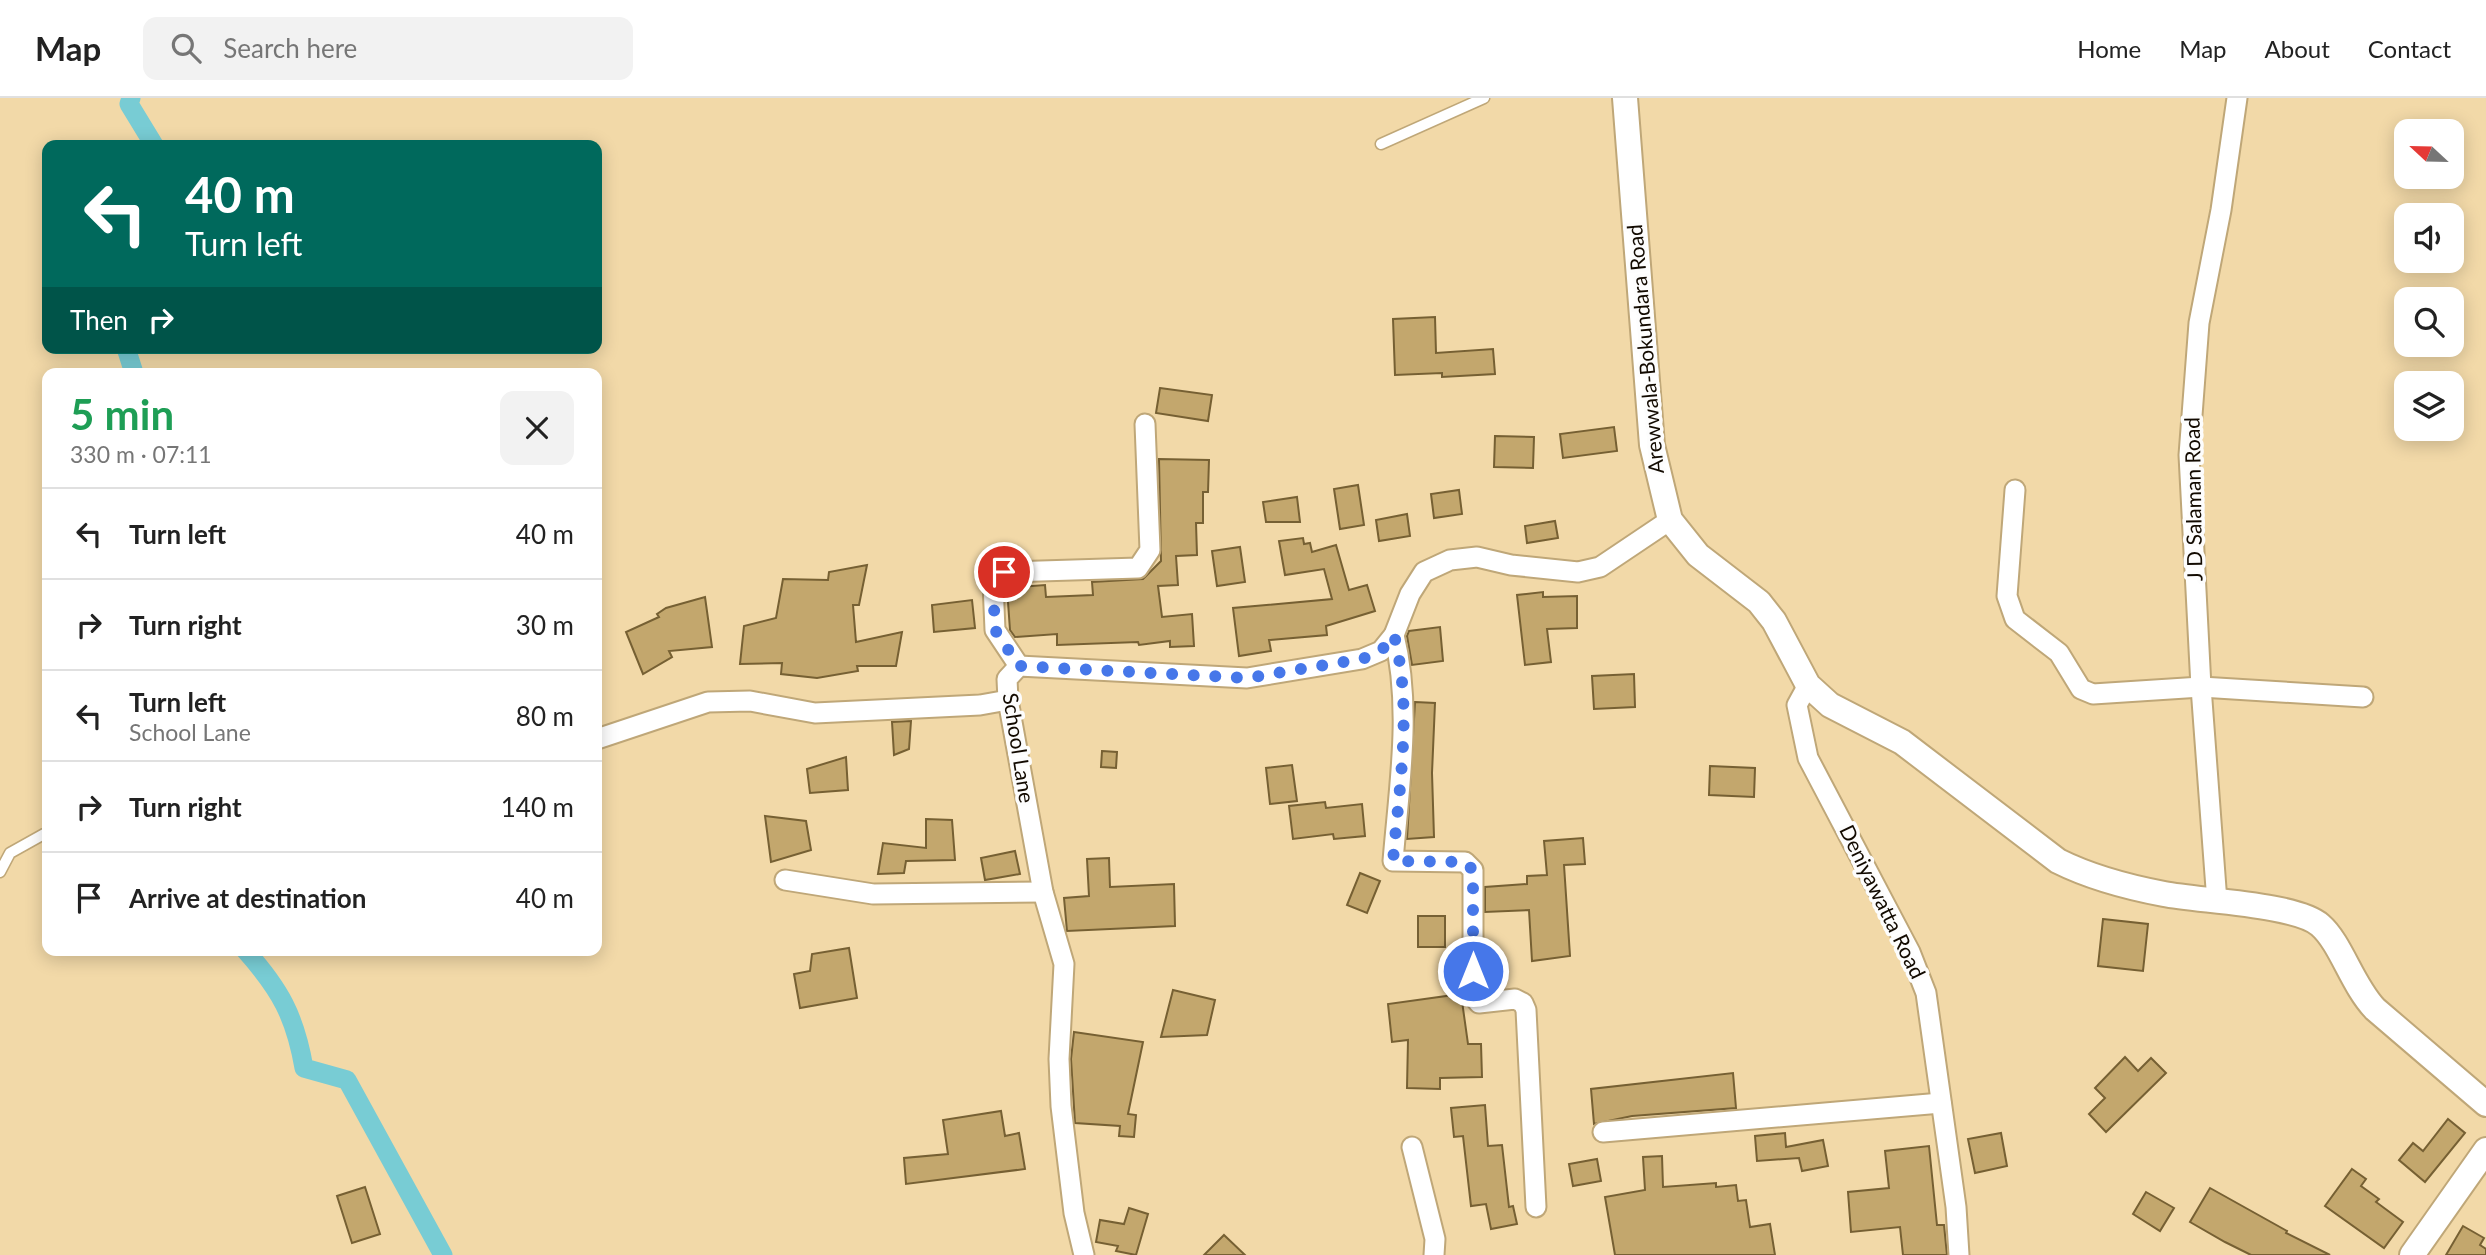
<!DOCTYPE html>
<meta charset="utf-8">
<style>
body{margin:0;font-family:Lato,sans-serif;background:#f2f2f2;color:#222;height:100vh;display:flex;flex-direction:column;font-size:26px;white-space:nowrap}
*{box-sizing:border-box;margin:0}
p{font-size:23px;color:#767676}
.icon{flex:none;width:38px;height:38px;fill:none;stroke:currentColor;stroke-width:2;stroke-linecap:round;stroke-linejoin:round}
.map{position:relative;flex:1;overflow:hidden}
.details{position:absolute;left:42px;top:270px;width:560px;height:588px;display:flex;flex-direction:column;background:#fff;border-radius:14px;box-shadow:0 4px 18px #0003}
.details>*{flex:none}
.guide{position:absolute;left:42px;top:42px;width:560px;height:214px;border-radius:14px;box-shadow:0 4px 18px #0003;background:#00695c;color:#fff;overflow:hidden}
.needle{width:46px;rotate:292deg}
.tools{position:absolute;left:2394px;top:21px;display:grid;gap:14px}
.tools a{display:grid;place-items:center;width:70px;height:70px;border-radius:14px;background:#fff;box-shadow:0 4px 18px #0003;font-size:35px}
.pin{position:absolute;display:grid;place-items:center;width:60px;height:60px;color:#fff;margin:-30px;border:4px solid #fff;border-radius:50%;box-shadow:0 2px 7px #0007}
.me{position:absolute;width:77px;margin:-38px;rotate:0deg;stroke-linejoin:round;filter:drop-shadow(0 0 5px #0008)}
.turn{display:flex;align-items:center;gap:24px;height:147px;padding:0 28px;font-size:32px}
.turn .icon{width:91px;height:91px;stroke-width:2.5}
.turn b{display:block;font-size:49px;line-height:60px}
.then{display:flex;align-items:center;height:66px;padding:0 28px;background:#0003;gap:14px;font-size:26px}
.round{display:grid;place-items:center;flex:none;width:74px;height:74px;border-radius:14px;background:#f2f2f2}
.overview{display:flex;align-items:center;justify-content:space-between;height:119px;padding:0 28px}
h1{font-size:42px;font-weight:700;line-height:52px;color:#1e9e55}
ul{padding:0;list-style:none}
li{display:flex;align-items:center;gap:21px;height:91px;padding:0 28px;border-top:2px solid #e0e0e0}
li div{flex:1}
li b{display:block;font-size:26px}
li em{font-style:normal}
header{display:flex;align-items:center;gap:42px;box-sizing:border-box;height:98px;padding:0 35px;background:#fff;border-bottom:2px solid #e0e0e0}
header strong{font-size:33px}
nav{display:flex;gap:38px;margin-inline-start:auto;font-size:24px}
.search{width:490px;height:63px;background:#f2f2f2;display:flex;align-items:center;gap:18px;box-sizing:border-box;padding:0 24px;border-radius:14px;color:#767676;font-size:26px}
.map>svg:first-child{display:block}
.lines{fill:none;stroke-linecap:round;stroke-linejoin:round}
.canal{stroke:#78ccd4;stroke-width:19}
.building{fill:#c3a76d;stroke:#766033;stroke-width:2}
.service-casing{stroke:#bfa778;stroke-width:13}
.minor-casing{stroke:#bfa778;stroke-width:23}
.tertiary-casing{stroke:#bfa778;stroke-width:28}
.service{stroke:#fff;stroke-width:10}
.minor{stroke:#fff;stroke-width:19}
.tertiary{stroke:#fff;stroke-width:24}
.route{stroke:#4677e9;stroke-width:12;stroke-dasharray:0 21.6}
.labels{text-anchor:middle;stroke-width:7;stroke-linejoin:round;paint-order:stroke}
.street-label{font-size:21px;fill:#120a00;stroke:#fdfdfd}
</style>
<header>
<strong>Map</strong>
<div class="search"><svg class="icon" aria-label="search" viewBox="0 0 24 24"><circle cx="10" cy="10" r="6"/><path d="M15 15l6 6"/></svg>Search here</div>
<nav><a>Home</a><a>Map</a><a>About</a><a>Contact</a></nav>
</header>
<div class="map">
<svg width="2486" height="1157" viewBox="0 0 2486 1157">
<rect width="100%" height="100%" fill="#f2d9a8"/>
<g class="lines">
<g class="canal">
<path d="M131,0L129,6L154,47"/>
<path d="M126,250L134,275"/>
<path d="M245,852C280,891 295,918 304,970L347,982L443,1157"/>
</g>
</g>
<g class="building">
<path d="M1435,219L1436,255L1493,251L1495,276L1442,279V275L1395,277L1393,221Z"/>
<path d="M1160,290L1212,297L1208,323L1156,315Z"/>
<path d="M1614,329L1617,353L1563,360L1560,336Z"/>
<path d="M1495,338L1534,339L1533,370L1494,369Z"/>
<path d="M1159,361L1209,362L1208,394H1203V425H1196L1197,457L1176,458L1178,487L1158,488L1162,519L1192,516L1194,548L1170,549V543L1139,547L1138,544L1057,547V536L1015,539L1010,532L1007,490L1045,487L1046,499L1093,497L1092,484L1143,481L1161,463Z"/>
<path d="M1358,387L1364,427L1340,431L1334,391Z"/>
<path d="M1459,392L1462,416L1434,420L1431,396Z"/>
<path d="M1297,399L1300,424H1266L1263,404Z"/>
<path d="M1407,416L1410,438L1379,443L1376,422Z"/>
<path d="M1555,423L1558,440L1527,445L1525,428Z"/>
<path d="M1303,440L1304,446L1310,445L1312,454L1336,447L1349,492L1367,487L1375,513L1326,528L1327,537L1269,542L1271,553L1239,558L1233,510L1332,501L1324,471L1285,477L1279,443Z"/>
<path d="M1240,449L1245,484L1217,488L1212,453Z"/>
<path d="M867,467L859,507H853L856,544L902,534L896,568H857L858,573L817,580L781,576L782,565L740,566L744,528L776,520L783,481L828,482L829,474Z"/>
<path d="M1543,494V499L1577,498V530L1547,531L1551,564L1525,567L1517,497Z"/>
<path d="M705,499L712,549L669,553L672,559L643,576L626,534L659,519L657,516L666,510Z"/>
<path d="M972,502L975,530L934,534L932,507Z"/>
<path d="M1440,529L1443,563L1412,567L1407,538L1409,533Z"/>
<path d="M1634,576L1635,609L1594,611L1592,578Z"/>
<path d="M1415,604L1435,605L1432,675L1434,739L1407,741Z"/>
<path d="M911,623L909,651L894,657L892,624Z"/>
<path d="M1102,653L1117,654L1116,670L1101,669Z"/>
<path d="M846,659L848,692L810,695L807,671Z"/>
<path d="M1292,667L1297,703L1270,706L1266,670Z"/>
<path d="M1710,668L1755,670L1754,699L1709,697Z"/>
<path d="M1325,704L1326,710L1362,706L1365,738L1334,741L1333,736L1293,741L1289,708Z"/>
<path d="M765,718L806,723L811,752L771,764Z"/>
<path d="M926,721L952,722L955,762L906,763L904,775L878,776L883,745L926,750Z"/>
<path d="M1583,740L1585,766L1564,767L1570,858L1532,863L1529,812L1485,814V789L1527,786V778L1547,777L1544,743Z"/>
<path d="M1015,753L1020,776L985,782L981,760Z"/>
<path d="M1109,760L1110,789L1174,786L1175,828L1067,833L1064,800L1089,798L1087,761Z"/>
<path d="M1360,775L1380,783L1367,815L1347,807Z"/>
<rect x="1418" y="818" width="27" height="31"/>
<path d="M2103,821L2148,826L2143,873L2098,868Z"/>
<path d="M849,850L857,900L800,910L794,876L810,873L812,856Z"/>
<path d="M1173,892L1215,902L1207,937L1161,939Z"/>
<path d="M1461,896L1468,946H1481L1482,979L1440,980V991L1407,990L1408,942L1392,944L1388,906Z"/>
<path d="M1074,934L1143,944L1128,1016L1136,1017L1134,1039L1119,1038L1120,1028L1075,1025L1071,961Z"/>
<path d="M2125,959L2138,973L2151,960L2166,975L2106,1034L2089,1016L2105,1000L2095,990Z"/>
<path d="M1733,975L1736,1010L1632,1018L1594,1026L1591,991Z"/>
<path d="M1485,1007L1488,1048L1502,1047L1509,1109L1513,1108L1517,1126L1491,1131L1486,1106L1471,1108L1463,1038L1454,1039L1451,1010Z"/>
<path d="M1001,1013L1005,1038L1019,1035L1025,1071L906,1086L904,1060L948,1056L943,1022Z"/>
<path d="M2448,1021L2465,1035L2425,1084L2399,1062L2413,1045L2423,1053Z"/>
<path d="M1785,1035L1786,1049L1823,1042L1828,1068L1802,1073L1799,1060L1757,1063L1755,1038Z"/>
<path d="M2001,1035L2007,1068L1975,1075L1968,1041Z"/>
<path d="M1929,1048L1937,1127H1944L1947,1157H1903L1900,1129L1851,1134L1848,1094L1889,1090L1885,1053Z"/>
<path d="M1662,1058L1663,1089L1716,1085V1089L1736,1087L1738,1103L1746,1102L1750,1129L1770,1126L1775,1157H1615L1605,1099L1645,1092L1643,1059Z"/>
<path d="M1597,1061L1601,1083L1573,1088L1569,1066Z"/>
<path d="M2352,1071L2366,1081L2361,1088L2379,1101L2376,1104L2403,1124L2384,1150L2325,1108Z"/>
<path d="M365,1089L380,1136L352,1145L337,1098Z"/>
<path d="M2210,1090L2287,1133L2286,1135L2330,1157H2251L2225,1144L2190,1124Z"/>
<path d="M2146,1094L2174,1110L2160,1133L2133,1116Z"/>
<path d="M1129,1110L1148,1116L1136,1157L1116,1153L1118,1148L1096,1144L1100,1122L1124,1126Z"/>
<path d="M2463,1128L2484,1140L2480,1147L2486,1151V1157H2446Z"/>
<path d="M1224,1137L1245,1157H1204Z"/>
</g>
<g class="lines">
<g class="service-casing">
<g id="service">
<path d="M1381,46L1484,0"/>
<path d="M0,774L10,755L44,736"/>
</g>
</g>
<g class="minor-casing">
<g id="minor">
<path d="M2015,392L2007,498L2015,521L2059,555L2081,591L2093,596L2201,589L2363,599"/>
<path d="M1394,537C1412,610 1399,689 1393,763L1465,764L1473,772V898L1479,905L1515,901L1523,905L1526,912L1536,1109"/>
<path d="M1019,568L995,532L993,485L1004,474L1138,470L1150,452L1145,326"/>
<path d="M1808,587L1797,607L1808,660L1910,854L1926,895L1956,1109L1959,1157"/>
<path d="M597,641L708,604L750,603L815,615L980,607L1008,602"/>
<path d="M785,782L873,796L1043,794"/>
<path d="M2217,804L2201,589L2189,357L2199,225L2221,112L2237,0"/>
<path d="M1603,1034L1941,1005"/>
<path d="M1412,1049L1435,1141L1434,1157"/>
<path d="M1084,1157L1074,1115L1061,1008L1059,961L1064,866L1043,794L1008,602L1007,581L1019,568L1247,580L1362,561L1381,553L1394,537L1410,496L1424,474L1450,462L1477,459L1511,467L1578,474L1600,469L1670,422"/>
</g>
</g>
<g class="tertiary-casing">
<g id="tertiary">
<path d="M1625,0L1652,347L1670,422L1698,457L1759,504L1774,523L1808,587L1830,607L1902,644L2058,763C2092,780 2127,789 2164,796C2199,803 2296,806 2320,827C2341,845 2352,887 2375,911L2486,1006"/>
<path d="M2412,1157L2486,1052"/>
</g>
</g>
<use href="#service" class="service"/>
<use href="#minor" class="minor"/>
<use href="#tertiary" class="tertiary"/>
</g>
<g class="lines">
<path class="route" d="M1004,474L993,485L995,532L1019,568L1247,580L1362,561L1381,553L1394,537C1413,610 1399,689 1393,763L1465,764L1473,772V873"/>
</g>
<g class="labels">
<g class="street-label">
<text transform="translate(1646 251) rotate(-95)" y="7">Arewwala-Bokundara Road</text>
<text transform="translate(2194 401) rotate(-91)" y="7">J D Salaman Road</text>
<text transform="translate(1018 650) rotate(81)" y="7">School Lane</text>
<text transform="translate(1882 804) rotate(64)" y="7">Deniyawatta Road</text>
</g>
</g>
</svg>
<div class="tools">
<a><svg class="needle" viewBox="-14 -14 28 28"><path d="M0-13l5 13h-10z" fill="#e53935"/><path d="M0 13l5-13h-10z" fill="#767676"/></svg></a>
<a><svg class="icon" aria-label="sound" viewBox="0 0 24 24"><path d="M4 9h4l5-4v14l-5-4H4zM17 9q2 3 0 6"/></svg></a>
<a><svg class="icon" aria-label="search" viewBox="0 0 24 24"><circle cx="10" cy="10" r="6"/><path d="M15 15l6 6"/></svg></a>
<a><svg class="icon" aria-label="layers" viewBox="0 0 24 24"><path d="M12 4l9 5-9 5-9-5zM3 14l9 5 9-5"/></svg></a>
</div>
<div class="pin" style="left:1004px;top:474px;background:#d93025"><svg class="icon" aria-label="arrive" viewBox="0 0 24 24"><path d="M6 21V4h12l-3 4 3 4H6"/></svg></div>
<svg class="me" style="left:1473px;top:873px" viewBox="-20 -20 40 40"><circle r="17" fill="#4677e9" stroke="#fff" stroke-width="3"/><path d="M0-11L8 9 0 5-8 9z" fill="#fff"/></svg>
<div class="guide">
<div class="turn"><svg class="icon" aria-label="left" viewBox="0 0 24 24"><path d="M17 20v-9H6M10 6l-5 5 5 5"/></svg><div><b>40 m</b>Turn left</div></div>
<div class="then">Then<svg class="icon" aria-label="right" viewBox="0 0 24 24"><path d="M7 20v-9h11M14 6l5 5-5 5"/></svg></div>
</div>
<section class="details">
<div class="overview"><div><h1>5 min</h1><p>330 m · 07:11</p></div><a class="round"><svg class="icon" aria-label="close" viewBox="0 0 24 24"><path d="M6 6l12 12M18 6L6 18"/></svg></a></div>
<ul>
<li><svg class="icon" aria-label="left" viewBox="0 0 24 24"><path d="M17 20v-9H6M10 6l-5 5 5 5"/></svg><div><b>Turn left</b></div><em>40 m</em></li>
<li><svg class="icon" aria-label="right" viewBox="0 0 24 24"><path d="M7 20v-9h11M14 6l5 5-5 5"/></svg><div><b>Turn right</b></div><em>30 m</em></li>
<li><svg class="icon" aria-label="left" viewBox="0 0 24 24"><path d="M17 20v-9H6M10 6l-5 5 5 5"/></svg><div><b>Turn left</b><p>School Lane</p></div><em>80 m</em></li>
<li><svg class="icon" aria-label="right" viewBox="0 0 24 24"><path d="M7 20v-9h11M14 6l5 5-5 5"/></svg><div><b>Turn right</b></div><em>140 m</em></li>
<li><svg class="icon" aria-label="arrive" viewBox="0 0 24 24"><path d="M6 21V4h12l-3 4 3 4H6"/></svg><div><b>Arrive at destination</b></div><em>40 m</em></li>
</ul>
</section>
</div>
